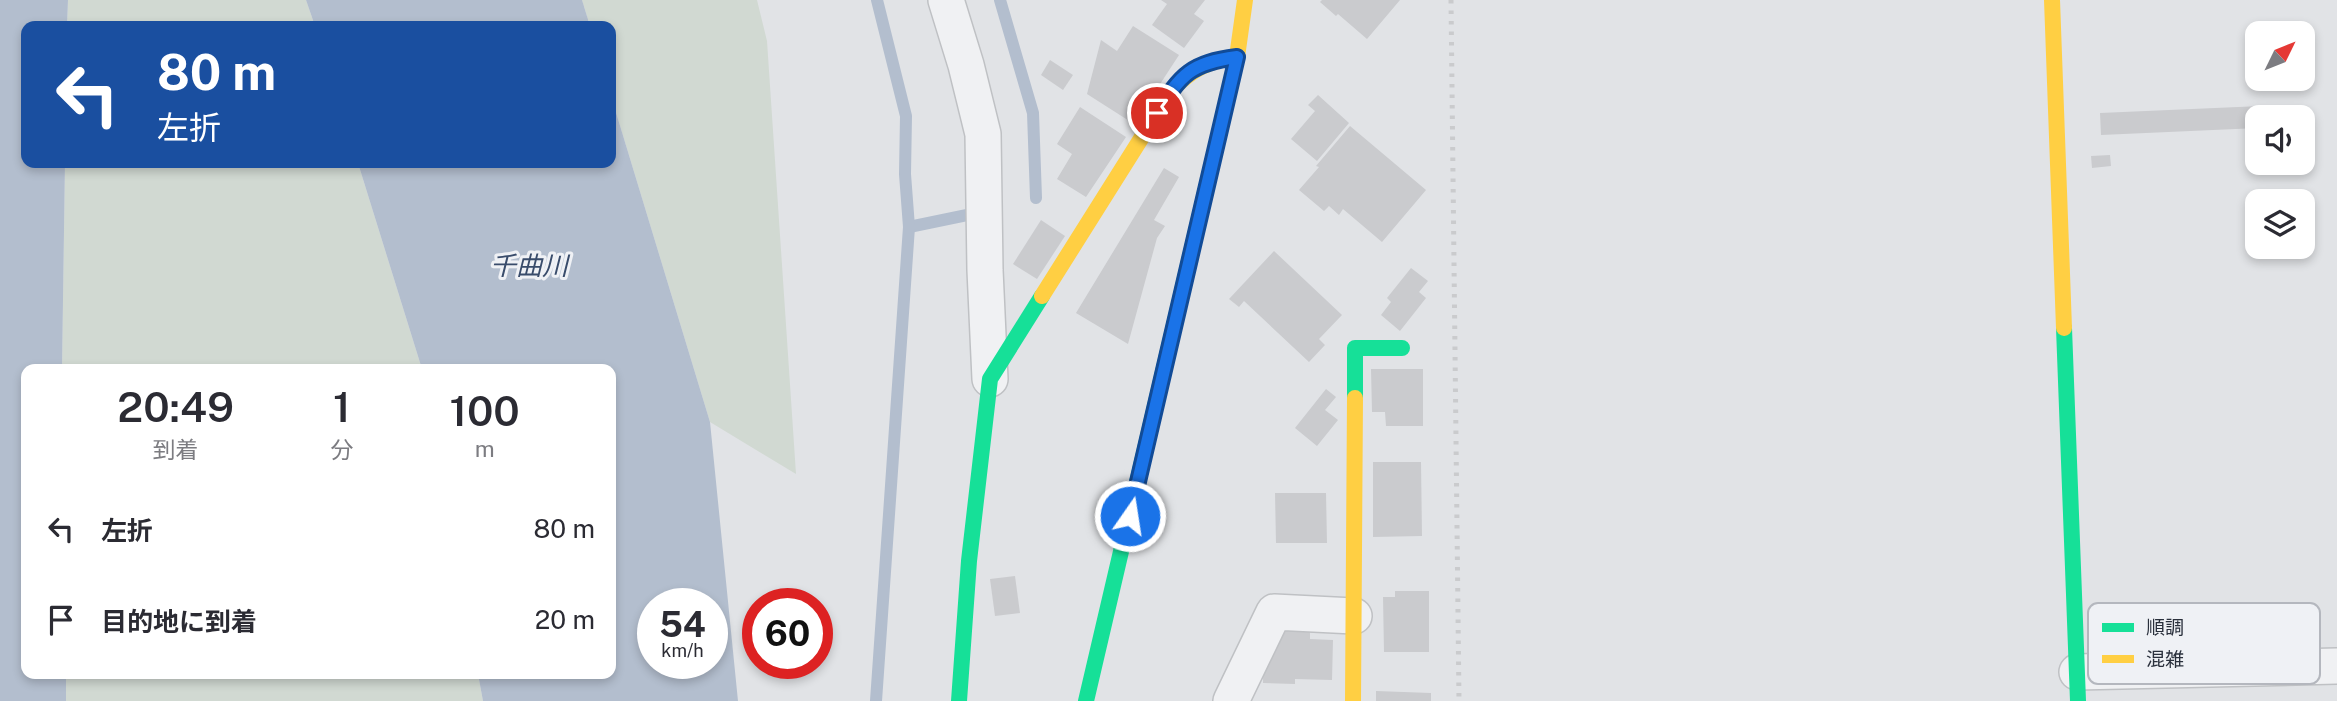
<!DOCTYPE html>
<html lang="ja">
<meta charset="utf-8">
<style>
body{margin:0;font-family:"Public Sans","Noto Sans JP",sans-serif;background:#f2f2f3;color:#2b2b33;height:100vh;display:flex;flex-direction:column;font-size:26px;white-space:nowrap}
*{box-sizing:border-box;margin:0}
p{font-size:23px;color:#7c7c81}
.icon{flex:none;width:38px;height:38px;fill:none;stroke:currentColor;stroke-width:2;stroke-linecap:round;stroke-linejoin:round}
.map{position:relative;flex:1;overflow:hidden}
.panel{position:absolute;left:21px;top:364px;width:595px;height:315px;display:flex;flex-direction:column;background:#fff;border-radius:14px;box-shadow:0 4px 10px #0003}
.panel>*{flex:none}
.guide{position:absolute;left:21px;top:21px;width:595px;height:147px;border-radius:14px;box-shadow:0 4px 10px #0003;background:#1a4fa0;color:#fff;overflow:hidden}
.needle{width:46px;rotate:47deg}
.tools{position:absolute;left:2245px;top:21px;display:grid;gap:14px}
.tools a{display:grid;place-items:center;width:70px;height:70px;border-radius:14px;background:#fff;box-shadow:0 4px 10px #0003;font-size:35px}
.speed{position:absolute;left:637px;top:588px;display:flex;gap:14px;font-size:35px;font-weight:700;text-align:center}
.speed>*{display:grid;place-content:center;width:91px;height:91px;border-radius:50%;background:#fff;box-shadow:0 4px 10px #0003;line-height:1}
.speed small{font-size:18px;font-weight:400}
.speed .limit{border:10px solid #d22;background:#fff;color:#111}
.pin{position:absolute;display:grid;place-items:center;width:60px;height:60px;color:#fff;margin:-30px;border:4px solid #fff;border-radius:50%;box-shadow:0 2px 7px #0007}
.me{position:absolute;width:77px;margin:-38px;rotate:13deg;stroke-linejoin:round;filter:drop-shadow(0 0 5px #0008)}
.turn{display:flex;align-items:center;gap:24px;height:147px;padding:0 21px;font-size:32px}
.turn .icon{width:91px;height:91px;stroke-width:2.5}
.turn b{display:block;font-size:49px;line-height:60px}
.eta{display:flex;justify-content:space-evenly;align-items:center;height:119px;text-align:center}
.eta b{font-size:42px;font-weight:600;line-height:49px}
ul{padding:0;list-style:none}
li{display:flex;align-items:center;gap:21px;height:91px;padding:0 21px}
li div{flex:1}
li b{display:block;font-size:26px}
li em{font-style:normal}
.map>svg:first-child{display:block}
.green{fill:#d1d9d2}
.water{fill:#b3bece;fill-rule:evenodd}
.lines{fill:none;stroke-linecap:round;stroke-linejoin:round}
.stream{stroke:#b3bece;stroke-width:12}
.building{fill:#cacbce}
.street-casing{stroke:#bfc1c4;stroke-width:38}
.street{stroke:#f0f1f3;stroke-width:35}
.fast{stroke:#16e098;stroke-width:16}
.slow{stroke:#ffcf43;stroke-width:16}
.rail{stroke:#cacbcd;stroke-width:5;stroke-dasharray:3.5 7;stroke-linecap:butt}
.route-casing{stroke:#114b97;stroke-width:18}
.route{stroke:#1a73e8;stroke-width:12}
.labels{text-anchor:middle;stroke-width:6;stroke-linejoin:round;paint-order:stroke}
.water-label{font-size:26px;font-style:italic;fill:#394c6b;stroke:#eff1f5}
.key{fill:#eff1f5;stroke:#b4b7be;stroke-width:2}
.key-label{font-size:19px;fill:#2a303c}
</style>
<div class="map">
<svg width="2337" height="701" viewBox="0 0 2337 701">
<rect width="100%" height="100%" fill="#e1e3e6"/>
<g class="green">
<path d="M68,0H306L315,26H67Z"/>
<path d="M582,0H757L767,41L796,474L710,422L611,96V26H590Z"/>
<path d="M65,163H358L422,369H62Z"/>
<path d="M66,674H478L483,701H66Z"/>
</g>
<g class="water">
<path d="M0,0H68L67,26H26V163H65L62,369H26V674H66V701H0Z"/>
<path d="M306,0H582L590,26H315Z"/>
<path d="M611,96L710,422L738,701H483L478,674H611V369H422L358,163H611ZM653,604H712V663H653Z"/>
</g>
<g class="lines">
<g class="stream">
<path d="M1000,0L1033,113L1036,198"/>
<path d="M909,227L967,215"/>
<path d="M876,701L909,227L905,174L906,116L877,0"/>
</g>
</g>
<g class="building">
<path d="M1161,0H1205L1194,14L1204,21L1184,48L1152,25L1167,4Z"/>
<path d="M1322,0H1400L1367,39L1338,14L1336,16L1320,2Z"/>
<path d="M1133,26L1179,55L1134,124L1087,94L1101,40L1117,51Z"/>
<path d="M1050,60L1073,75L1063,90L1041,75Z"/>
<path d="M1318,95L1349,123L1317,161L1291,139L1315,111L1308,105Z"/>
<path d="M2261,106V117H2258V128L2101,135L2100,113Z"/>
<path d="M1080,107L1126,137L1086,197L1057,179L1072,154L1057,144Z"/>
<path d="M1350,126L1426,190L1382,242L1343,209L1339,215L1329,206L1324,211L1299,190L1319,167L1316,166Z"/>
<path d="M2110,155L2111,166L2092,168L2091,156Z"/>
<path d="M1164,168L1179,177L1154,220L1165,226L1157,238L1128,344L1076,313Z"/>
<path d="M1041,220L1065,236L1037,279L1013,264Z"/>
<path d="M1274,251L1342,315L1319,339L1325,345L1309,362L1244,301L1239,307L1229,299Z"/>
<path d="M1411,268L1428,281L1419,292L1426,298L1400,331L1381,315L1391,302L1387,298Z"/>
<path d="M1371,369H1423V426H1386L1385,412H1372Z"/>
<path d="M1326,389L1336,397L1325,410L1338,420L1317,446L1295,428Z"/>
<path d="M1373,462H1421L1422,536L1373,537Z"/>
<path d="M1275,493H1326L1327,543H1276Z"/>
<path d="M1015,576L1020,613L995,616L990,579Z"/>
<path d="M1395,591H1429V652H1384L1383,597H1395Z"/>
<path d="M1276,628L1310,629V639L1333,640L1332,680L1295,679V684L1263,683L1264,640Z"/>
<path d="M1376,691L1431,693V701H1376Z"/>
</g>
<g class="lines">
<g class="street-casing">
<g id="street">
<path d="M946,0L966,65L983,134L985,270L990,379"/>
<path d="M2077,672L2337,666"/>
<path d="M1231,701L1274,612L1354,616"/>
</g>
</g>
<use href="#street" class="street"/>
<g class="fast">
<path d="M2064,328L2078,701"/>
<path d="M1355,398V348H1402"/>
<path d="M959,701L969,561L990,379L1042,296"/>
<path d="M1086,701L1207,184"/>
</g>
<g class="slow">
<path d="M2052,0L2064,328"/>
<path d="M1207,184L1237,57L1245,0"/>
<path d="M1042,296L1171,91C1191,69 1208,61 1237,57"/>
<path d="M1353,701L1355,398"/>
</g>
<path class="rail" d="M1451,0L1459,701"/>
</g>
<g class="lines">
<g class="route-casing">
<path id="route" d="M1130,516L1237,57C1191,63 1181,74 1157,113"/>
</g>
<use href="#route" class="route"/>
</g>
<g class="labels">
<g class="water-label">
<text x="529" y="275">千曲川</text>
</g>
</g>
<rect x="2088" y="603" width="232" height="81" rx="10" class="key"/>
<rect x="2102" y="623" width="32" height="9" fill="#16e098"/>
<rect x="2102" y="655" width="32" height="8" fill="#ffcf43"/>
<g class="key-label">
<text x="2146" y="634">順調</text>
<text x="2146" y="666">混雑</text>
</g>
</svg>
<div class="tools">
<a><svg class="needle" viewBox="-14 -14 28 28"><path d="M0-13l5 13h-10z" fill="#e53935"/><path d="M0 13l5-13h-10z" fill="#7c7c81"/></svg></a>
<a><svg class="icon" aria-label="sound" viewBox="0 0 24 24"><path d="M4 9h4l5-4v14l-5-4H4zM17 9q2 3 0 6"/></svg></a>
<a><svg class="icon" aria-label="layers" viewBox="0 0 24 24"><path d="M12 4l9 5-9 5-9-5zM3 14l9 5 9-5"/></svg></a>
</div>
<div class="speed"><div>54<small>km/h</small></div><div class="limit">60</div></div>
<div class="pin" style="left:1157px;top:113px;background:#d93025"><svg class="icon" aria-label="arrive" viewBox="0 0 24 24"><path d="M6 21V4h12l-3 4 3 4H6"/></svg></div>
<svg class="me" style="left:1130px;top:516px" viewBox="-20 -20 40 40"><circle r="17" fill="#1a73e8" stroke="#fff" stroke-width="3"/><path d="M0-11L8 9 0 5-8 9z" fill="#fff"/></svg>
<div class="guide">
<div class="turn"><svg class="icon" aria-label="left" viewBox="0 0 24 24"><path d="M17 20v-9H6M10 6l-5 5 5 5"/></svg><div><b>80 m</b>左折</div></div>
</div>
<section class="panel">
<div class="eta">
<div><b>20:49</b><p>到着</p></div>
<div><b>1</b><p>分</p></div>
<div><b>100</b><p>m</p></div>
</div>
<ul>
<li><svg class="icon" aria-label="left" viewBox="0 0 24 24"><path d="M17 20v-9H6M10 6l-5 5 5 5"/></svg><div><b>左折</b></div><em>80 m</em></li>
<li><svg class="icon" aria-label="arrive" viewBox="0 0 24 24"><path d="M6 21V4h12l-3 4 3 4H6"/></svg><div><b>目的地に到着</b></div><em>20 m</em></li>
</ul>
</section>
</div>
